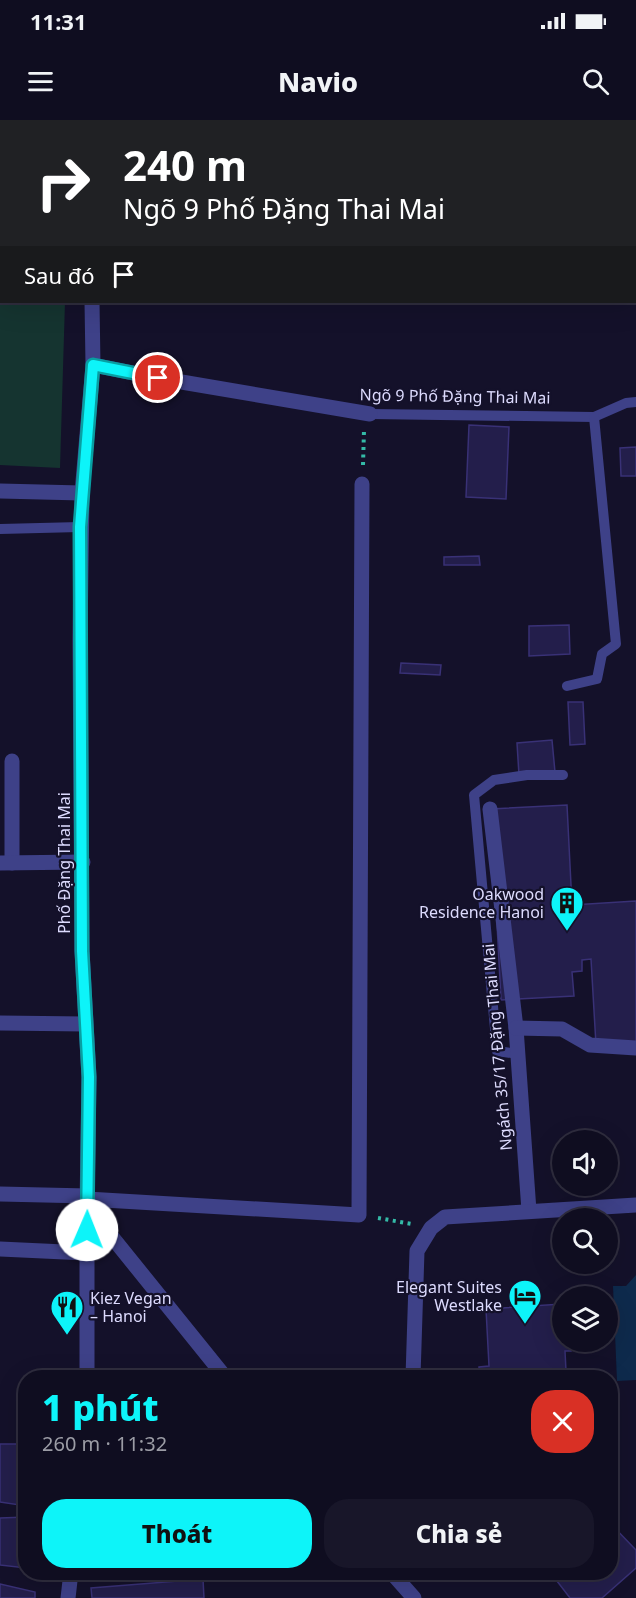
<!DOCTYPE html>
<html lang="vi">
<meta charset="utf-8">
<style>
body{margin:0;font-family:"Noto Sans",sans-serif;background:#181629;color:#f1f3f6;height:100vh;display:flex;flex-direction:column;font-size:22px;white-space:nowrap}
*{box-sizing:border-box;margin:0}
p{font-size:20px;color:#9b9ca5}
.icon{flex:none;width:33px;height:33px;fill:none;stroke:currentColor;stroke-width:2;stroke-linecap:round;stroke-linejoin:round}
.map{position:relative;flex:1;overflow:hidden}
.details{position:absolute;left:18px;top:1250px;width:600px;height:210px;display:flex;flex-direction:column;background:#0f0d20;border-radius:24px;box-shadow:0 6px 24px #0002,0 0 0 2px #2f2d3e}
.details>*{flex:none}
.guide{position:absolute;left:0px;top:0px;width:636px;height:183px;box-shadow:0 6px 24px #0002,0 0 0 2px #2f2d3e;background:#202124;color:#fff;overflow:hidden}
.tools{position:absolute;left:552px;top:1010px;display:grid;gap:12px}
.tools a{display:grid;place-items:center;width:66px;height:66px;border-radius:50%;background:#0f0d20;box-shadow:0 6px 24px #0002,0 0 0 2px #2f2d3e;font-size:30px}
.pin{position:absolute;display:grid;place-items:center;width:51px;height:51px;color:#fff;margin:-26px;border:3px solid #fff;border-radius:50%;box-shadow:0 2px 6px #0007}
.me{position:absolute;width:66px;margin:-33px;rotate:1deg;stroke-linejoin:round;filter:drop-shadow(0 0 4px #0008)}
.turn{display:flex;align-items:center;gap:21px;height:126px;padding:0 24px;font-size:27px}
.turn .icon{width:78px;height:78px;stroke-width:2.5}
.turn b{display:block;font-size:42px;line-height:51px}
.then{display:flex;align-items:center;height:57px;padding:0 24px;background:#0003;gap:12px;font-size:22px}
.round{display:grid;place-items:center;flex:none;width:63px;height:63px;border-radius:24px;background:#181629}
.overview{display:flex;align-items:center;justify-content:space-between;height:102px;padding:0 24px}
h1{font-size:36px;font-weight:800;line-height:45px;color:#0df4f9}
.primary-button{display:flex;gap:12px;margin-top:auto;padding:12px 24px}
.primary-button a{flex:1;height:69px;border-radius:24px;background:#0df4f9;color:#111;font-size:24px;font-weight:800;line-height:69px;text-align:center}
.primary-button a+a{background:#181629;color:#f1f3f6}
.status{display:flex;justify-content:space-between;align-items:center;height:42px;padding:0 30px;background:#0f0d20;direction:ltr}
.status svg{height:16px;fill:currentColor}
header{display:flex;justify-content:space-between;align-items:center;height:78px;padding:0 24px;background:#0f0d20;font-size:27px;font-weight:800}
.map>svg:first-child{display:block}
.green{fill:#153430}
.water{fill:#0e2a4c}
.building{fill:#231e4b;stroke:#393176;stroke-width:1.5}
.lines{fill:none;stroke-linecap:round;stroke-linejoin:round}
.path{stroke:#34baa7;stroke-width:4;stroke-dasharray:3 4.5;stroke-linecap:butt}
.service{stroke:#3e4188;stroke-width:10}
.minor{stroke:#3e4188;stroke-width:15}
.tertiary{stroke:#3e4188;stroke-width:15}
.route-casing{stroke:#089fa2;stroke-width:15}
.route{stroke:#0df4f9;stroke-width:10}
.labels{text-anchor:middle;stroke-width:4.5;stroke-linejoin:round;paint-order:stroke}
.street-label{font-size:16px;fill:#dddbfe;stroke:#14112a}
.poi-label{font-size:16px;fill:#dddbfe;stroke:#14112a;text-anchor:end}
</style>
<div class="status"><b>11:31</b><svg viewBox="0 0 49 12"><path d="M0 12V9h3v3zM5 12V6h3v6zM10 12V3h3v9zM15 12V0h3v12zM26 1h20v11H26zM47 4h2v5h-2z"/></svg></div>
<header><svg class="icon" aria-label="menu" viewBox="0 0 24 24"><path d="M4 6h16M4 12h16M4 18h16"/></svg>Navio<svg class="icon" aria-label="search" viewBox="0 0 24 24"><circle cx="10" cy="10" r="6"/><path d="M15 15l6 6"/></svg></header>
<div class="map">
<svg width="636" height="1478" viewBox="0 0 636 1478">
<rect width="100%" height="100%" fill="#14112a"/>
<path class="green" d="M0,141L2,182H65L60,348L0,345Z"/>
<path class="water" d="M636,1155V1260L617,1261L613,1166H626Z"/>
<g class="building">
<path d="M0,0H18L2,2V79Z"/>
<rect x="442" y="0" width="83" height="2"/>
<path d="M469,305L509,307L506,379L466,377Z"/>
<path d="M636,327V356H621L620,328Z"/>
<path d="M479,436L480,445H444V437Z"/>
<path d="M569,505L570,534L529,536V506Z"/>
<path d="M401,543L441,545L440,555L400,553Z"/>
<path d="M568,582H583L585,624L570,625Z"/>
<path d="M552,620L555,652L519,655L517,623Z"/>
<path d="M567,685L572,785L636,781V922L596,925L591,839L582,840V851L572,852L574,876L501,880L491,689Z"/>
<path d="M562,1184V1221H570L571,1231H565L566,1251L572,1250L573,1257H479V1247L489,1246L486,1189Z"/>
<path d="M0,1324H26V1386L0,1382Z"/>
<path d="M26,1397V1448L0,1445V1398Z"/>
<path d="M610,1403L636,1430V1448L602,1478H570L550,1452H610Z"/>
<path d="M203,1459L204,1478H92L91,1468Z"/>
<path d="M0,1464L35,1472V1478H0Z"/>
</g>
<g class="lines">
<g class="path">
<path d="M363,345L364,310"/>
<path d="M378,1098L412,1104"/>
</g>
<g class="service">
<path d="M395,0V2"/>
<path d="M634,51L636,50"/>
<path d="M0,119H2"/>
<path d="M370,294L594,297L626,283L636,282"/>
<path d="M0,409L80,407"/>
<path d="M567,566L597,559L602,534L616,524L594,297"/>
<path d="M518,934L497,931L474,675L494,660L527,655H563"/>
</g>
<g class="minor">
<path d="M93,245L158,258L370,294"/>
<path d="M0,371L82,373"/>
<path d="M12,641V743"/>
<path d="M490,689L516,908L529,1091"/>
<path d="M0,743L83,742"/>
<path d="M0,903L85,904"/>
<path d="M516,908L562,909L590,925L636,928"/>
<path d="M0,1074L88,1076"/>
<path d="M87,1079L359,1095L362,364"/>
<path d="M0,1129L86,1133"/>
<path d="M87,1257V1086"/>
<path d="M413,1257L417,1131L431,1108L445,1097L636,1085"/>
<path d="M68,1478L71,1452"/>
</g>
<g class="tertiary">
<path d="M94,2V0"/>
<path d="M92,182L93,245L82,373L80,519L82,831L89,957L87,1086L225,1257"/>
<path d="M391,1452L414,1478"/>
</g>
</g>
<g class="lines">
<g class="route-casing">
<path id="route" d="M87,1110L89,957L82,831L80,407L93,245L158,258"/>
</g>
<use href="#route" class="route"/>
</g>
<defs>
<g id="building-pin" transform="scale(1.725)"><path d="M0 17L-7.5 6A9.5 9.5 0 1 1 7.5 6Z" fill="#0df4f9" stroke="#14112a"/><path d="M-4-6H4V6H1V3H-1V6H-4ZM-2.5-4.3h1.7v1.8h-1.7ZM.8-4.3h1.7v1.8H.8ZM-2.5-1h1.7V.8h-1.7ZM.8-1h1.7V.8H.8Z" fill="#111"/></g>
<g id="hotel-pin" transform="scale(1.725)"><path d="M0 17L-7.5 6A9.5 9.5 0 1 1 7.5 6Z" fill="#0df4f9" stroke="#14112a"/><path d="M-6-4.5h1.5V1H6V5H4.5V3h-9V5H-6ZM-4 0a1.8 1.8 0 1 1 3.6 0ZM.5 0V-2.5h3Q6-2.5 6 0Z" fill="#111"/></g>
<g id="restaurant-pin" transform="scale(1.725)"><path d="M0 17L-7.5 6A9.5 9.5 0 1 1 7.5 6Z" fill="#0df4f9" stroke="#14112a"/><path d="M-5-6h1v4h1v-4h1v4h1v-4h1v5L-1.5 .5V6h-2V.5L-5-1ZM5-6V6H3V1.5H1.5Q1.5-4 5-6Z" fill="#111"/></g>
</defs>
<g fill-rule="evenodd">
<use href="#building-pin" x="567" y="783"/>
<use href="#hotel-pin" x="525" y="1176"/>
<use href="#restaurant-pin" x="67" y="1187"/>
</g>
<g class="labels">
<g class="street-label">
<text transform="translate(455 276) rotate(1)" y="6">Ngõ 9 Phố Đặng Thai Mai</text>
<text transform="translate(64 743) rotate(-90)" y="6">Phố Đặng Thai Mai</text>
<text transform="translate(497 927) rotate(-95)" y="6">Ngách 35/17 Đặng Thai Mai</text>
</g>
<g class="poi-label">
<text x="544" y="780">Oakwood<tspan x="544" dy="18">Residence Hanoi</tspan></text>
<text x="502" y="1173">Elegant Suites<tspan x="502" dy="18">Westlake</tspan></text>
<text x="90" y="1184" text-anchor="start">Kiez Vegan<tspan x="90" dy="18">– Hanoi</tspan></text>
</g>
</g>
</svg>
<div class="tools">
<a><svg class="icon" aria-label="sound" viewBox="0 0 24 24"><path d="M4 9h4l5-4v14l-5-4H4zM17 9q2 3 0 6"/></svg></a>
<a><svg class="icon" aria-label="search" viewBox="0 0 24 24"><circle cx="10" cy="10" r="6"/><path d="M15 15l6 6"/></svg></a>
<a><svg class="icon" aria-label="layers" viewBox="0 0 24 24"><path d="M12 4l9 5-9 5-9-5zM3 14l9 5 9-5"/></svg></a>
</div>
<div class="pin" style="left:158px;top:258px;background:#d93025"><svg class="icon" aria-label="arrive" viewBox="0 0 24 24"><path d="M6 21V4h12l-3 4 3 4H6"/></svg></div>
<svg class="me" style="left:87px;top:1110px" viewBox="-20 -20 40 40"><circle r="19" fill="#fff"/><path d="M0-13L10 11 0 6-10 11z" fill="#0df4f9"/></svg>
<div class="guide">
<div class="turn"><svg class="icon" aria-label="right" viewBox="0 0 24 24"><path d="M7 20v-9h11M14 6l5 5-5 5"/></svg><div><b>240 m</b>Ngõ 9 Phố Đặng Thai Mai</div></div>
<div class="then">Sau đó<svg class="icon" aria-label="arrive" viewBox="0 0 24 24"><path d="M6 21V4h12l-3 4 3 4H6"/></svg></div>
</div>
<section class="details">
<div class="overview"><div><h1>1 phút</h1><p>260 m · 11:32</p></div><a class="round" style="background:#d93025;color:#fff"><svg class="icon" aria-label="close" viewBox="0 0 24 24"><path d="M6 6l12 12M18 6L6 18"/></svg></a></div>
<div class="primary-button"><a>Thoát</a><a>Chia sẻ</a></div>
</section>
</div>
